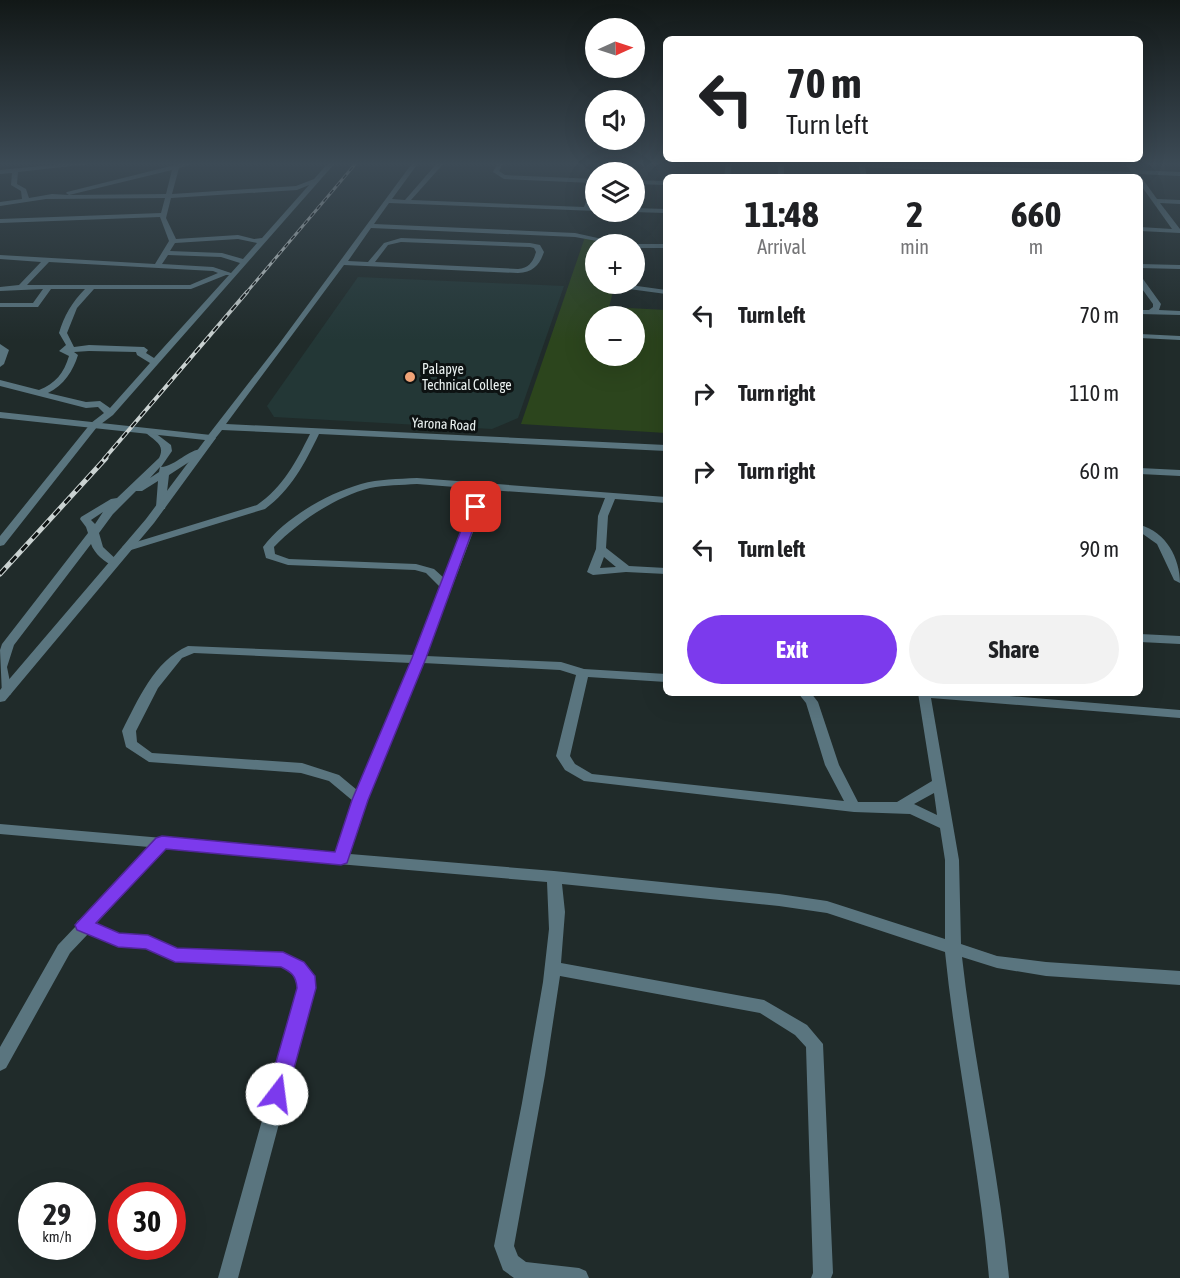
<!DOCTYPE html>
<meta charset="utf-8">
<style>
body{margin:0;font-family:"Asap Condensed",sans-serif;background:#f2f2f2;color:#202124;height:100vh;display:flex;flex-direction:column;font-size:22px;white-space:nowrap}
*{box-sizing:border-box;margin:0}
p{font-size:20px;color:#757577}
.icon{flex:none;width:33px;height:33px;fill:none;stroke:currentColor;stroke-width:2;stroke-linecap:round;stroke-linejoin:round}
.map{position:relative;flex:1;overflow:hidden}
.sheet{position:absolute;left:663px;top:174px;width:480px;height:522px;display:flex;flex-direction:column;background:#fff;border-radius:9px;box-shadow:0 6px 24px #0002}
.sheet>*{flex:none}
.banner{position:absolute;left:663px;top:36px;width:480px;height:126px;border-radius:9px;box-shadow:0 6px 24px #0002;background:#fff;color:#202124;overflow:hidden}
.needle{width:39px;rotate:87deg}
.fabs{position:absolute;left:585px;top:18px;display:grid;gap:12px}
.fabs a{display:grid;place-items:center;width:60px;height:60px;border-radius:50%;background:#fff;box-shadow:0 6px 24px #0002;font-size:30px}
.speed{position:absolute;left:18px;top:1182px;display:flex;gap:12px;font-size:30px;font-weight:700;text-align:center}
.speed>*{display:grid;place-content:center;width:78px;height:78px;border-radius:50%;background:#fff;box-shadow:0 6px 24px #0002;line-height:1}
.speed small{font-size:15px;font-weight:400}
.speed .limit{border:9px solid #d22;background:#fff;color:#111}
.pin{position:absolute;display:grid;place-items:center;width:51px;height:51px;color:#fff;margin:-26px;border-radius:12px;box-shadow:0 3px 9px #0006}
.me{position:absolute;width:66px;margin:-33px;rotate:15deg;stroke-linejoin:round;filter:drop-shadow(0 0 4px #0008)}
.turn{display:flex;align-items:center;gap:21px;height:126px;padding:0 24px;font-size:27px}
.turn .icon{width:78px;height:78px;stroke-width:2.5}
.turn b{display:block;font-size:42px;line-height:51px}
.eta{display:flex;justify-content:space-evenly;align-items:center;height:102px;text-align:center}
.eta b{font-size:36px;font-weight:700;line-height:42px}
.button{display:flex;gap:12px;margin-top:auto;padding:12px 24px}
.button a{flex:1;height:69px;border-radius:36px;background:#7c3aed;color:#fff;font-size:24px;font-weight:700;line-height:69px;text-align:center}
.button a+a{background:#f2f2f2;color:#202124}
ul{padding:0;list-style:none}
li{display:flex;align-items:center;gap:18px;height:78px;padding:0 24px}
li div{flex:1}
li b{display:block;font-size:22px}
li em{font-style:normal}
.map>svg:first-child{display:block}
.built{fill:#233736}
.green{fill:#2c451d;fill-rule:evenodd}
.lines{fill:none;stroke-linecap:round;stroke-linejoin:round}
.minor{fill:#5a757f;fill-rule:evenodd}
.tertiary{fill:#5a757f;fill-rule:evenodd}
.rail-far2-casing{stroke:#cad2d1;stroke-width:3}
.rail-far1-casing{stroke:#cad2d1;stroke-width:4}
.rail-casing{stroke:#cad2d1;stroke-width:5}
.rail-far2{stroke:#0d1212;stroke-width:1.5;stroke-dasharray:5;stroke-linecap:butt}
.rail-far1{stroke:#0d1212;stroke-width:2;stroke-dasharray:7;stroke-linecap:butt}
.rail{stroke:#0d1212;stroke-width:3;stroke-dasharray:8;stroke-linecap:butt}
.route{fill:#7c3aed;stroke:#51269a;stroke-width:1.5}
.poi-dot{fill:#efa377;stroke:#0d1212;stroke-width:2}
.labels{text-anchor:middle;stroke-width:6;stroke-linejoin:round;paint-order:stroke}
.far-poi-label{font-size:14px;fill:#eaf1f0;stroke:#0d1212;text-anchor:start}
.far-street-label{font-size:14px;fill:#eaf1f0;stroke:#0d1212}
</style>
<div class="map">
<svg width="1180" height="1278" viewBox="0 0 1180 1278">
<rect width="100%" height="100%" fill="#202b2a"/>
<path class="built" d="M358,277L564,286L518,418L492,429L274,417L267,406Z"/>
<path class="green" d="M585,237L626,240L625,244H596V284H615L609,307L666,310V433L521,424ZM596,316H634V356H596Z"/>
<g class="lines">
<g class="minor">
<path d="M82,162H107L18,172L17,184L26,189L29,198L52,194L69,195L66,193L67,192L187,162H199L179,168L172,194L296,186L314,179L329,162H336L113,415L97,427L4,545L0,546V536L91,423L104,413L98,407L86,408L0,386V380L39,390C55,384 64,373 69,356L59,351L66,345L59,333C64,316 72,302 85,289H51L38,307H0V303H33L43,289L0,291V287L19,285L41,262L0,259V255L155,264L169,241L160,217L0,223V219L161,213L165,198L46,199L0,206V202L22,199L21,191L11,185L12,173L0,174V170ZM172,170L166,194L69,195ZM309,185L262,238L254,239L238,235L176,239L166,218L171,198L297,190ZM238,239L257,243L243,259L222,253L170,251L175,243ZM168,255L221,257L240,263L231,273L213,267L162,264ZM49,262L213,271L218,273L190,285H27ZM226,275H229L154,358L146,353L148,350L144,347L89,345L74,347L67,333L77,308L94,289H191ZM89,351L136,352L137,355L150,363L110,408L100,401L86,402L48,393C64,385 73,371 78,355L74,352Z"/>
<path d="M413,162H419L392,199L405,200L438,162H445L411,200L584,207L593,183L504,179L493,172L498,162H504L499,171L505,175L596,179V193L591,207H596V211L389,203L374,224L575,233L625,244H613L575,237L371,228L348,261L368,262L384,243L401,238L530,243L540,245L544,252C539,266 533,272 518,273L344,265L226,424L666,445V451L319,434C305,463 291,490 265,509L131,550H123L122,548L123,546L257,505C283,487 296,462 310,434L222,430L214,440H208L206,438L279,344ZM401,242L530,247L534,248L536,252C533,262 529,268 518,269L375,262L388,245Z"/>
<path d="M726,162H732L730,177H724Z"/>
<rect x="778" y="162" width="6" height="15"/>
<path d="M858,162L1131,172L1124,162H1130L1136,170L1180,172V176L1139,174L1157,199L1180,200V204L1160,203L1180,229V233L1140,231V227L1172,229L1140,184V177L865,167L867,177H861Z"/>
<path d="M634,180L666,181V185L634,184Z"/>
<path d="M634,208L666,209V213L632,212H634Z"/>
<path d="M631,244H666V248H634V244Z"/>
<path d="M1140,264L1180,265V269L1140,268Z"/>
<path d="M1140,279H1143L1161,304L1159,310L1180,311V315L1140,314V310H1149L1153,307V304L1140,286Z"/>
<path d="M623,284L666,290V294L629,289Z"/>
<path d="M1140,334L1180,336V340L1140,338Z"/>
<path d="M0,344L9,350L4,364L0,367Z"/>
<path d="M150,429L171,445L172,451L161,467C176,466 189,448 204,449L206,451L169,475L165,509H157L156,507L158,481L142,491H136L113,514L99,533L103,547L120,563L114,566C105,563 94,553 91,544L14,645L7,667L12,692L10,695H2L0,650L2,644L88,533L86,527L80,519L81,517L111,499L117,498L159,458C166,444 154,441 145,432ZM160,467L159,472L150,478ZM103,512L95,524L91,520Z"/>
<path d="M1140,468L1180,470V476L1140,474Z"/>
<path d="M417,478L666,497V503L615,499L608,516L606,548L629,566L666,568V574L626,572L593,575L587,572L596,549L598,516L605,498L489,490L426,656L561,662L584,669L666,674V682L588,677L570,756L575,764L592,774L844,801L825,765L806,703L798,693H811L818,702L839,765L858,802H897L932,781L918,693H974L1180,710V718L931,698L959,860L961,944L997,956L1046,962L1180,971V985L1046,976L997,968L962,957C974,1065 999,1170 1009,1278H989C980,1169 956,1061 945,952L827,913L779,906L562,884L565,912L561,963L764,1000L807,1025L823,1044L833,1273L831,1278H811L813,1273L806,1047L795,1035L760,1013L560,976L545,1075L514,1246L518,1256L526,1262L579,1268L586,1271L589,1278H514L503,1270L494,1246L522,1103L543,982L549,929L547,882L165,849L96,924L120,934L148,936L177,949L283,954L306,965L313,977L315,988L238,1278H218L299,988L294,974L281,966L175,961L146,948L118,946L88,934L70,953L6,1068L0,1071V1047L58,945L76,926L77,921L82,919L149,847L0,834V824L336,853L353,801L329,781L301,773L149,762L126,747L122,731C138,700 154,661 188,646L414,655L440,587L426,573L415,570L288,565L266,558L263,547C285,518 326,494 361,484C379,479 398,479 417,478ZM417,484L480,489L444,578L434,569L416,564L289,559L275,554L274,547C298,522 335,497 370,488C385,485 401,485 417,484ZM604,557L616,567L600,568ZM194,653L411,663L357,790L339,775L302,763L152,753L137,742L136,731L158,688L182,658ZM423,663L560,670L576,675L556,756L565,770L584,781L854,812L910,814L940,828L945,860V939L827,901L779,894L554,871L350,854L367,800ZM934,793L937,815L914,804Z"/>
<path d="M1140,525C1166,532 1180,558 1180,583L1174,580L1157,544L1140,532Z"/>
<path d="M1140,634L1180,636V644L1140,642Z"/>
</g>
<path class="tertiary" d="M0,412L211,435L216,438L154,523L5,701L0,702V690L146,519L205,440L0,418Z"/>
<g class="rail-far2-casing">
<path id="rail-far2" d="M246,293L357,162"/>
</g>
<g class="rail-far1-casing">
<path id="rail-far1" d="M104,459L247,292"/>
</g>
<g class="rail-casing">
<path id="rail" d="M0,574L106,458"/>
</g>
<use href="#rail-far2" class="rail-far2"/>
<use href="#rail-far1" class="rail-far1"/>
<use href="#rail" class="rail"/>
</g>
<linearGradient id="sky" x2="0" y2="1"><stop stop-color="#121817"/><stop offset="0.48" stop-color="#3c4a55"/><stop offset="1" stop-color="#3c4a55" stop-opacity="0"/></linearGradient>
<rect width="1180" height="341" fill="url(#sky)"/>
<path class="route" d="M476,504L481,507L426,658L368,800L347,863L341,865L166,849L96,923L119,933L148,935L177,948L283,952L304,962L315,976L316,988L287,1094L284,1100L277,1103L270,1100L267,1094L297,988C296,975 291,972 281,967L175,962L146,949L118,947L77,930L75,925L156,838L162,836L335,852L352,800L412,658L470,507Z"/>
<circle class="poi-dot" cx="410" cy="377" r="6"/>
<g class="labels">
<g class="far-poi-label">
<text x="422" y="374">Palapye<tspan x="422" dy="16">Technical College</tspan></text>
</g>
<g class="far-street-label">
<text transform="translate(444 424) rotate(3)" y="5">Yarona Road</text>
</g>
</g>
</svg>
<div class="fabs">
<a><svg class="needle" viewBox="-14 -14 28 28"><path d="M0-13l5 13h-10z" fill="#e53935"/><path d="M0 13l5-13h-10z" fill="#757577"/></svg></a>
<a><svg class="icon" aria-label="sound" viewBox="0 0 24 24"><path d="M4 9h4l5-4v14l-5-4H4zM17 9q2 3 0 6"/></svg></a>
<a><svg class="icon" aria-label="layers" viewBox="0 0 24 24"><path d="M12 4l9 5-9 5-9-5zM3 14l9 5 9-5"/></svg></a>
<a>+</a>
<a>−</a>
</div>
<div class="speed"><div>29<small>km/h</small></div><div class="limit">30</div></div>
<div class="pin" style="left:476px;top:507px;background:#d93025"><svg class="icon" aria-label="arrive" viewBox="0 0 24 24"><path d="M6 21V4h12l-3 4 3 4H6"/></svg></div>
<svg class="me" style="left:277px;top:1094px" viewBox="-20 -20 40 40"><circle r="19" fill="#fff"/><path d="M0-13L10 11 0 6-10 11z" fill="#7c3aed"/></svg>
<div class="banner">
<div class="turn"><svg class="icon" aria-label="left" viewBox="0 0 24 24"><path d="M17 20v-9H6M10 6l-5 5 5 5"/></svg><div><b>70 m</b>Turn left</div></div>
</div>
<section class="sheet">
<div class="eta">
<div><b>11:48</b><p>Arrival</p></div>
<div><b>2</b><p>min</p></div>
<div><b>660</b><p>m</p></div>
</div>
<ul>
<li><svg class="icon" aria-label="left" viewBox="0 0 24 24"><path d="M17 20v-9H6M10 6l-5 5 5 5"/></svg><div><b>Turn left</b></div><em>70 m</em></li>
<li><svg class="icon" aria-label="right" viewBox="0 0 24 24"><path d="M7 20v-9h11M14 6l5 5-5 5"/></svg><div><b>Turn right</b></div><em>110 m</em></li>
<li><svg class="icon" aria-label="right" viewBox="0 0 24 24"><path d="M7 20v-9h11M14 6l5 5-5 5"/></svg><div><b>Turn right</b></div><em>60 m</em></li>
<li><svg class="icon" aria-label="left" viewBox="0 0 24 24"><path d="M17 20v-9H6M10 6l-5 5 5 5"/></svg><div><b>Turn left</b></div><em>90 m</em></li>
</ul>
<div class="button"><a>Exit</a><a>Share</a></div>
</section>
</div>
